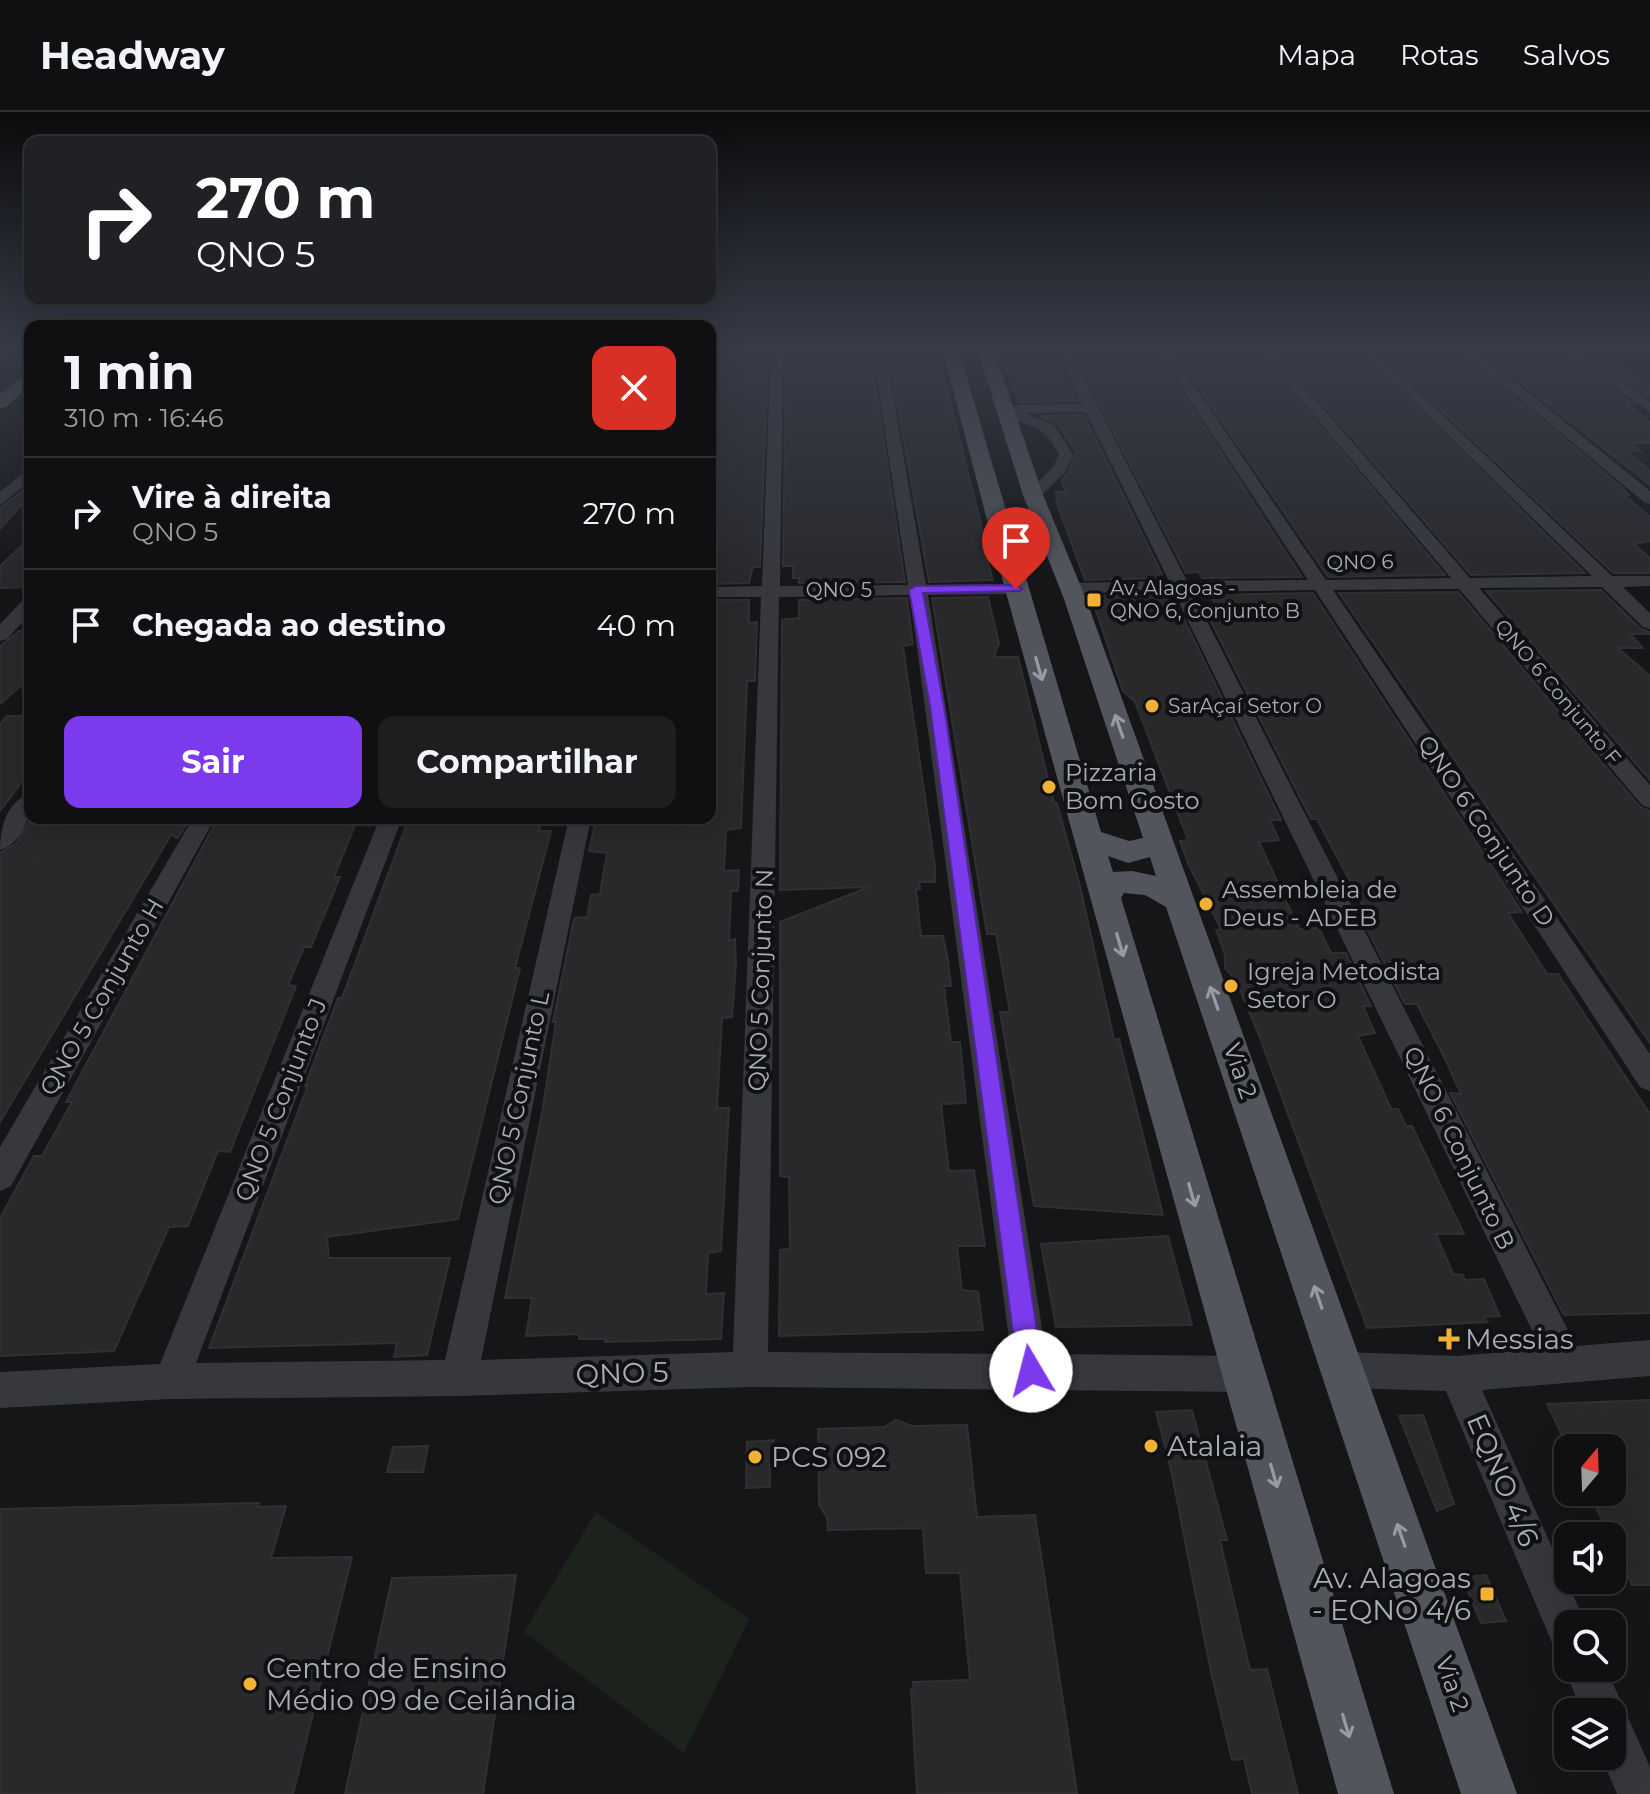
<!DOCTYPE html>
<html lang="pt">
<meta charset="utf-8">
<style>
body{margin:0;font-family:Montserrat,sans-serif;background:#1e1e20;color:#f1f3f6;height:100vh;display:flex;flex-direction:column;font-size:30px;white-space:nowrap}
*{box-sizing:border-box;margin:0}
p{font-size:26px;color:#9c9d9f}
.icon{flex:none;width:44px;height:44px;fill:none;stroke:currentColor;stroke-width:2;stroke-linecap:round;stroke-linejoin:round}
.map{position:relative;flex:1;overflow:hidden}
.drawer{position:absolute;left:24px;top:208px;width:692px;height:504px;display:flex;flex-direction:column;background:#101012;border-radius:16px;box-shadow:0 8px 32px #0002,0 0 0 2px #303032}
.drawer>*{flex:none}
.guide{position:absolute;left:24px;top:24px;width:692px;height:168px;border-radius:16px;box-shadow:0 8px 32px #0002,0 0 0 2px #303032;background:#202124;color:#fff;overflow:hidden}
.needle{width:52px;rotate:19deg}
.tools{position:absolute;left:1554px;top:1322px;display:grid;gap:16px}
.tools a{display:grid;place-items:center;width:72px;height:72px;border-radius:16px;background:#101012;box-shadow:0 8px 32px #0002,0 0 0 2px #303032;font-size:40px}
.pin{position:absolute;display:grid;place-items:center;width:68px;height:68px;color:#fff;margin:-82px -34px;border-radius:50% 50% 50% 0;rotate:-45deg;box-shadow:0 0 8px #0007}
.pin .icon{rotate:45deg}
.me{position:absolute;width:88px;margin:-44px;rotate:352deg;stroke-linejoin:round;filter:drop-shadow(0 0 6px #0008)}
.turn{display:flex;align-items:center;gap:28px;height:168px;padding:0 40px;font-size:36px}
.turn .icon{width:104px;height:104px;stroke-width:2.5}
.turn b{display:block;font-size:56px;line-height:68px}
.round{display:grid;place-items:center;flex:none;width:84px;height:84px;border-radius:16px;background:#1e1e20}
.head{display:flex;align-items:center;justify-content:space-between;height:136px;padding:0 40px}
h1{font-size:48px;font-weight:700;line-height:60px}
.button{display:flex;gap:16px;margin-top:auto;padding:16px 40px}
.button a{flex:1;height:92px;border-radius:16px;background:#7c3aed;color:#fff;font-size:32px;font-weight:700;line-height:92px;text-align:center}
.button a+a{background:#1e1e20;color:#f1f3f6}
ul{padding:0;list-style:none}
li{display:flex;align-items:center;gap:24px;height:112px;padding:0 40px;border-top:2px solid #303032}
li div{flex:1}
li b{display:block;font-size:30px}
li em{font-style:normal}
header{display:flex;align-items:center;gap:48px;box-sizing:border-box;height:112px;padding:0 40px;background:#101012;border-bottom:2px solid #303032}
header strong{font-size:38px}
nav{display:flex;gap:44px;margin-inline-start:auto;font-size:28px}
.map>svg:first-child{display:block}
.green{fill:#1c231d}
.building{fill:#29292c;stroke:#303034;stroke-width:2}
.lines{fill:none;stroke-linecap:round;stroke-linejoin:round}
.minor{fill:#37383d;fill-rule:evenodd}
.major{fill:#53555c;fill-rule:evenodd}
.oneway{stroke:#979ba6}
.route{fill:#7c3aed;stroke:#51269a;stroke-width:2}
.poi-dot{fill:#f2b134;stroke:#111113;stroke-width:3}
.labels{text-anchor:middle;stroke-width:8;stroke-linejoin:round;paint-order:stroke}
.far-street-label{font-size:20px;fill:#a8adb8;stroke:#111113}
.far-poi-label{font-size:20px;fill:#a8adb8;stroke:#111113;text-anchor:start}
.poi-label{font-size:24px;fill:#a8adb8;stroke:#111113;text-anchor:start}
.street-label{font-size:24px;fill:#a8adb8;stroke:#111113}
.near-poi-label{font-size:28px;fill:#a8adb8;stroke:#111113;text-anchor:start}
.near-street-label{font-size:28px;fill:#a8adb8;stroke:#111113}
</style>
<header>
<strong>Headway</strong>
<nav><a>Mapa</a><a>Rotas</a><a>Salvos</a></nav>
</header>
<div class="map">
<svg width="1650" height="1682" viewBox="0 0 1650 1682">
<rect width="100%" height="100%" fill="#161618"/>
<path class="green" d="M596,1400L749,1507L684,1641L524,1520Z"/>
<g class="building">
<path d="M710,239H768L760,455H753L749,471L710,472Z"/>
<path d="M786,239H870L905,470L799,471V466H793V454H783Z"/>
<path d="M888,239H937L983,420H986L991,441H985L993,468L929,470Z"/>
<path d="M997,239H1054L1077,289L1021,290Z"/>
<path d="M1072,239H1155L1302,465L1202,466L1199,460L1186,461Z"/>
<path d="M1174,239H1257L1445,463L1328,465Z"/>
<path d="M1277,239H1359L1585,461L1471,463Z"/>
<path d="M1379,239H1460L1620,374L1629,383H1624L1650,405V429L1634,432L1650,446V461H1613Z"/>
<path d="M1481,239H1558L1634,292H1627L1650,310V331H1630L1641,339H1627L1650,359V373Z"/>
<path d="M1588,242H1604L1650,274V286Z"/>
<path d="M1084,303L1162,462L1157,463L1158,466L1085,468L1056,389H1059L1055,380H1066L1061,368L1068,361L1076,341L1058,312L1039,304Z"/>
<path d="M30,373V383L0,417V396Z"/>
<path d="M30,426V475L0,476V454Z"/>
<path d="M1601,478L1641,517L1650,520V522H1630L1643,536H1618L1650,564V668L1486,479Z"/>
<path d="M1458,480L1640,695L1650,699V931L1339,481Z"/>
<path d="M1313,481L1522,800L1508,801L1547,862H1558L1650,1002V1201L1564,1203L1450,981L1461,982L1446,949L1417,892H1405L1366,815H1374L1317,707H1311L1206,500L1219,499L1210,483Z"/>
<path d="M1165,483L1174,503H1182L1281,708H1270L1279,728L1259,730L1299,817L1319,816L1331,841H1346L1371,894H1363L1375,921L1358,924L1391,997H1398L1406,1014H1412L1464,1122H1436L1453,1162L1463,1163L1465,1168L1484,1167L1500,1204L1484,1205L1487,1210L1367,1216L1260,926L1236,868L1225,856V843L1216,818L1221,817L1188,751L1180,729L1188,728L1135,590L1123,579L1091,484Z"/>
<path d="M988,485L999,531L994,545H1018L1054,691H1057L1080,774L1114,927H1119L1163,1103L1034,1094L1000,900H1010L996,822H987L932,486Z"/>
<path d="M907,486L913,532L903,534L935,754V770H919L920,777H916L921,824H943L948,848L951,874H944L951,930H960L966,991L941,992L949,1059L974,1058L985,1134H957L962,1178L978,1180L983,1218L779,1224L780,1138L790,1137L789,1065L780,1064V810L869,775L780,778L782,508L799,506V488Z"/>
<path d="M710,488H749V511L757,510L755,569H747L741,716L726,718L724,759L739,758L738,779H731L729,829L735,827L736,852L732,905L722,906L717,996H729L721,1139L708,1141L706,1182L724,1181L721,1227L605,1230V1227H579V1222L526,1224L532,1186H505L542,1001L556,910H553L574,806L587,805L591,783L600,782L607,741L589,739L596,706H710Z"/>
<path d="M19,519H30V566L0,592V534Z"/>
<path d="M7,604H30V659L0,699V612Z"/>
<path d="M30,706H190L178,726L171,723L0,1010V741L17,731Z"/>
<path d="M218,706H358L334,765H340L311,835H304L288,873L296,874L230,1040L218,1039L188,1114L169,1115L114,1239L0,1244V1106L34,1044H42L72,990H66Z"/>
<path d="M409,706H542L539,719H551L515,856H520L458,1107L327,1125L329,1146H450L427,1243L394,1245L397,1231L209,1236L308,973L305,974L338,886H342Z"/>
<path d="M1168,1124L1192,1213L1056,1215L1041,1132Z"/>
<path d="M1650,1288V1473H1632L1589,1380H1612V1336H1568L1547,1292Z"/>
<path d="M1192,1298L1227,1428H1220L1250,1558L1267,1557L1298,1682H1252L1244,1647L1232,1648L1211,1560L1171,1358L1156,1300Z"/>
<path d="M1423,1303L1454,1392L1437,1399L1399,1304Z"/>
<path d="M896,1308L912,1314L967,1313L977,1405L1035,1403L1077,1681L917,1682L911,1577L914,1578L913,1570L970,1568L960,1461H926L923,1416L828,1418L827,1406L819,1393L818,1317L884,1315Z"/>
<path d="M774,1328L775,1352H770V1375L746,1376L747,1330Z"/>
<path d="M428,1334L423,1360H387L393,1335Z"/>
<path d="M259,1391L257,1395L286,1394L271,1446L352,1445L293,1682H0V1397Z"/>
<path d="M516,1463L483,1682H345L392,1466Z"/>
<path d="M1486,1463L1506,1509L1481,1511L1462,1465Z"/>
</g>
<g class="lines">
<g class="minor">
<path d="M771,239H783L780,474L908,473L873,239H885L926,473L1016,472L1025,477L1016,482L928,483L1046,1242L1245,1244L1258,1249L1263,1262L1258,1275L1245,1280L750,1275L459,1284L171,1287L0,1296V1260L160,1252L380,706H402L196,1251L445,1248L569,706H591L481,1248L733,1240L761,485H710V475L762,474ZM910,483L1011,1242L768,1240L779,485Z"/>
<path d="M1057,239H1069L1187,469L1308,468L1158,239H1170L1326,468L1451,466L1260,239H1273L1470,466L1592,464L1362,239H1375L1612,464H1650V474L1623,475L1650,501V517L1643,515L1602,475L1479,476L1650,673V696L1642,693L1459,477L1333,478L1650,942V979L1640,975L1315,478L1192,480L1576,1234L1650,1228V1264L1482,1278L1586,1512H1568V1539L1553,1533L1446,1279L1344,1276L1331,1271L1326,1258L1331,1245L1344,1240L1457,1244L1541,1237L1174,480L1071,481L1062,476L1071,471L1169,469L1086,300L1025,301L1055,314L1073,343L1065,360L1039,386H1027L1025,383L1053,355L1059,343C1042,306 1025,318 999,300L1017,293L1082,292Z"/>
<path d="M1463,239H1476L1650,379V392L1644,390Z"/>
<path d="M1564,239H1578L1650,290V300Z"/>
<path d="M30,356V369L0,393V380Z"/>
<path d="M30,486V502L7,527L0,529V512L24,487Z"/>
<path d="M30,682C30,703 24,731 0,738C0,717 6,689 30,682Z"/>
<path d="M193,706H215L11,1074L0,1079V1035Z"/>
<path d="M1568,1546V1556H1606L1650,1655V1682H1617L1601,1644H1612V1600H1582L1564,1556Z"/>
</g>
<g class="major">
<path d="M943,239H959L1101,720L1129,729L1143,726L1064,487L1023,383L978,239H994L1043,383L1086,487L1517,1682H1461L1166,795L1145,783L1124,781L1121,786L1394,1682H1338L1005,477ZM1108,744L1128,751L1150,745L1156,764L1132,759L1113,760Z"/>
<path d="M30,259V273L6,295L0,296V282Z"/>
</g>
</g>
<defs><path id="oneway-shaft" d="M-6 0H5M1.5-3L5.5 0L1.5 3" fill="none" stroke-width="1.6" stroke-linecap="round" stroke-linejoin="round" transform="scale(2)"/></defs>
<g class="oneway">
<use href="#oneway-shaft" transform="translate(1039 557) rotate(74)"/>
<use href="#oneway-shaft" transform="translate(1119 614) rotate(-109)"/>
<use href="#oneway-shaft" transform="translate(1120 833) rotate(74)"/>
<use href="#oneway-shaft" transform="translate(1214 886) rotate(-109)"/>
<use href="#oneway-shaft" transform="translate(1192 1083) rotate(74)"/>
<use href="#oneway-shaft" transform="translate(1318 1185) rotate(-109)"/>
<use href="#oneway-shaft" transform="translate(1274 1364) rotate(74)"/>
<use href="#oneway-shaft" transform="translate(1401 1423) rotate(-109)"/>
<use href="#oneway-shaft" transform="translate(1346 1614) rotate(74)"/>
</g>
<linearGradient id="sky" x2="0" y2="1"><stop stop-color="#0c0c0d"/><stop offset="0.5" stop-color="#363c48"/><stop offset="1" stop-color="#363c48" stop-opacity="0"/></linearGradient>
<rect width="1650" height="474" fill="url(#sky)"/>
<path class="route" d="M1016,473L1022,477L1020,479L923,481L944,594L1043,1259L1039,1268L1031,1271L1022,1268L1018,1259L930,594L909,478L916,474Z"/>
<g class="poi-dot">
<rect x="1086" y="480" width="16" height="16" rx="4"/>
<circle cx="1152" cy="594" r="8"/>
<circle cx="1049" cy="675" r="8"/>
<circle cx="1206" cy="792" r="8"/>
<circle cx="1231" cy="874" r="8"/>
<path d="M1445 1215h8v8h8v8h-8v8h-8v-8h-8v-8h8z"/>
<circle cx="1151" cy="1334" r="8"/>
<circle cx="755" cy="1345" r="8"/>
<rect x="1479" y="1474" width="16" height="16" rx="4"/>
<circle cx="250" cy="1572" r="8"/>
</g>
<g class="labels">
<g class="far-street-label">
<text transform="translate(1360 450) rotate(-1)" y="7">QNO 6</text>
<text x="839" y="485">QNO 5</text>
<text transform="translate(1558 580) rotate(50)" y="7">QNO 6 Conjunto F</text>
</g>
<g class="far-poi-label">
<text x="1110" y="483">Av. Alagoas -<tspan x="1110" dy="23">QNO 6, Conjunto B</tspan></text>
<text x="1168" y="601">SarAçaí Setor O</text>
</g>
<g class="poi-label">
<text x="1065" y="669">Pizzaria<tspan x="1065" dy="28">Bom Gosto</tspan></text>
<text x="1222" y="786">Assembleia de<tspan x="1222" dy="28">Deus - ADEB</tspan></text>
<text x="1247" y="868">Igreja Metodista<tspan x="1247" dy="28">Setor O</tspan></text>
</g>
<g class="street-label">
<text transform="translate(1486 719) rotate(56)" y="8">QNO 6 Conjunto D</text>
<text transform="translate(761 868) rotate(-88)" y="8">QNO 5 Conjunto N</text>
<text transform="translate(102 885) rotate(-60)" y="8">QNO 5 Conjunto H</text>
<text transform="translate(1240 959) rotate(71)" y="8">Via 2</text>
<text transform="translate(519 986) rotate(-78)" y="8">QNO 5 Conjunto L</text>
<text transform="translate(281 988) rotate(-69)" y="8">QNO 5 Conjunto J</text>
<text transform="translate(1459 1036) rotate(64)" y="8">QNO 6 Conjunto B</text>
<text transform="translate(1452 1572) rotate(71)" y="8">Via 2</text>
</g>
<g class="near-poi-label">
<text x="1465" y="1237">Messias</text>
<text x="1167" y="1344">Atalaia</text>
<text x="771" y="1355">PCS 092</text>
<text x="1471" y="1476" text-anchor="end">Av. Alagoas<tspan x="1471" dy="32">- EQNO 4/6</tspan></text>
<text x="266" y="1566">Centro de Ensino<tspan x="266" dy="32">Médio 09 de Ceilândia</tspan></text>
</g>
<g class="near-street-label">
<text transform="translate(622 1261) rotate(-2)" y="10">QNO 5</text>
<text transform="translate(1503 1368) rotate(67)" y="10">EQNO 4/6</text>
</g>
</g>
</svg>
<div class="tools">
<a><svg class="needle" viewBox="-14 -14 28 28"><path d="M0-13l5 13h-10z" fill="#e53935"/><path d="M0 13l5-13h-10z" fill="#9c9d9f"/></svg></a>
<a><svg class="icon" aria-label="sound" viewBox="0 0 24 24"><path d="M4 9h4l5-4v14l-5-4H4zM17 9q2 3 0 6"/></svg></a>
<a><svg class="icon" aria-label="search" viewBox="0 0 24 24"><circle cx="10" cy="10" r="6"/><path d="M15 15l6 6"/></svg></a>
<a><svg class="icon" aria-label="layers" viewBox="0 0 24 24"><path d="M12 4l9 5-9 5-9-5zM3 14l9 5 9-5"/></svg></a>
</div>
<div class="pin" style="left:1016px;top:477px;background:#d93025"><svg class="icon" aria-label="arrive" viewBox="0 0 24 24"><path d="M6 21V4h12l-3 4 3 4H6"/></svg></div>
<svg class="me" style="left:1031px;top:1259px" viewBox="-20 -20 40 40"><circle r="19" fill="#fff"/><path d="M0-13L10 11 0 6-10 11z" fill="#7c3aed"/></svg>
<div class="guide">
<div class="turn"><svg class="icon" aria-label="right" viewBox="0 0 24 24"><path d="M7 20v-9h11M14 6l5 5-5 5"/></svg><div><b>270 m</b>QNO 5</div></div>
</div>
<section class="drawer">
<div class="head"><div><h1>1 min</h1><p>310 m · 16:46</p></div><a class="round" style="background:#d93025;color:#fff"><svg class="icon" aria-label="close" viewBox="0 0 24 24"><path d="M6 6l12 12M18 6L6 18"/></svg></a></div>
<ul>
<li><svg class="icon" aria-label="right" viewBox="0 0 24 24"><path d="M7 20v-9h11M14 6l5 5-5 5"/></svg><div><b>Vire à direita</b><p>QNO 5</p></div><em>270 m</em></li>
<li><svg class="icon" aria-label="arrive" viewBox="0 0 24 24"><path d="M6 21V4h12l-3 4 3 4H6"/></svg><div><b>Chegada ao destino</b></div><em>40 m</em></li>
</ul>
<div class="button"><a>Sair</a><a>Compartilhar</a></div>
</section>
</div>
